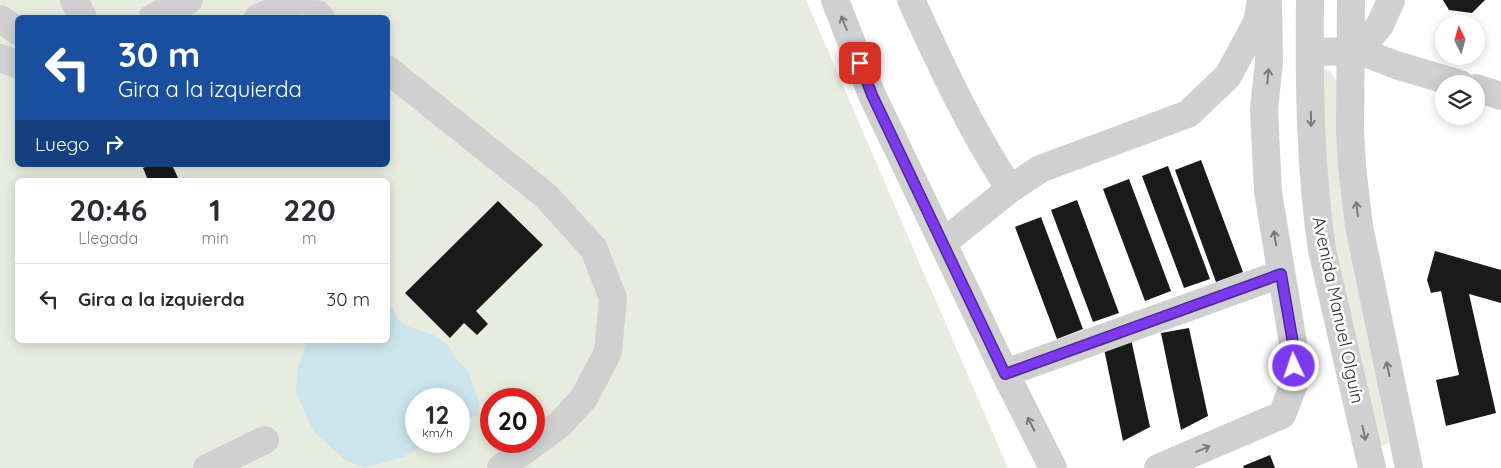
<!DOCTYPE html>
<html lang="es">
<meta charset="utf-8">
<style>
body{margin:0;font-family:Quicksand,sans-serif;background:#f2f2f3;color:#2b2b33;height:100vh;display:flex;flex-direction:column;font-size:19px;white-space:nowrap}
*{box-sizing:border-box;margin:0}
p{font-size:16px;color:#7c7c81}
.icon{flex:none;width:28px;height:28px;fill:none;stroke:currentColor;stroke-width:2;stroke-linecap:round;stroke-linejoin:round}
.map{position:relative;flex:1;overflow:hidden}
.sheet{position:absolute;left:15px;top:178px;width:375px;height:165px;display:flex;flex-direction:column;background:#fff;border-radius:8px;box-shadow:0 2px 12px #0003}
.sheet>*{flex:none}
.hud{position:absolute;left:15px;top:15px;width:375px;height:152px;border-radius:8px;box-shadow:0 2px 12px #0003;background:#1a4fa0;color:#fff;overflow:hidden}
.needle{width:32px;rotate:355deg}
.tools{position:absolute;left:1435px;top:15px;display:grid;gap:10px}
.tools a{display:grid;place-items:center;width:50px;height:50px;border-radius:50%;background:#fff;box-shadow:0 2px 12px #0003;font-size:25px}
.speed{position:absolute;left:405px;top:388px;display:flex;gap:10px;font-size:25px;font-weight:700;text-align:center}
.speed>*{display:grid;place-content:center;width:65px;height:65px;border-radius:50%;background:#fff;box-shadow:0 2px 12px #0003;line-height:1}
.speed small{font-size:12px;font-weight:400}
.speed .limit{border:8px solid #d22;background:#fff;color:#111}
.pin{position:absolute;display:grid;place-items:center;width:42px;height:42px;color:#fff;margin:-21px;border-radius:10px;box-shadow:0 2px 8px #0006}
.me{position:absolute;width:55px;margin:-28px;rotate:357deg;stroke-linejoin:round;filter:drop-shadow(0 0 4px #0008)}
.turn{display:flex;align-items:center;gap:18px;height:105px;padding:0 20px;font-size:22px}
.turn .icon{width:65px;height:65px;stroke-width:2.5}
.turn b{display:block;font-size:35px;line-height:42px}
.then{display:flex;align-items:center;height:48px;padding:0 20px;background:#0003;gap:10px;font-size:19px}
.eta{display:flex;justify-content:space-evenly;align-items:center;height:85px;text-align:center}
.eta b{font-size:30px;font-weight:700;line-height:35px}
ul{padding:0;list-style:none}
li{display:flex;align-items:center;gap:15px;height:70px;padding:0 20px;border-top:1px solid #e1e1e2}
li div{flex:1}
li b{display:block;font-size:19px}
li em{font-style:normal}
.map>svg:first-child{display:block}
.green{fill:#e7ecdf;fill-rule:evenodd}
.water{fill:#cce4ec}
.building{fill:#1a1a1a}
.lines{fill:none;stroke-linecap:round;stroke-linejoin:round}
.minor{stroke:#d0d0d0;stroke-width:28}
.oneway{stroke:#7a7a7a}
.route-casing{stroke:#51269a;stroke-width:12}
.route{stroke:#7c3aed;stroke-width:9}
.labels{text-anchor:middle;stroke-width:5;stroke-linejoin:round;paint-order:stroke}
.street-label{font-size:18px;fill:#333;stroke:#fff}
</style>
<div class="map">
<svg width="1501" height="468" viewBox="0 0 1501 468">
<rect width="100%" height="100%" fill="#fff"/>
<g class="green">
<path d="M0,0H806L1008,468H0ZM18,18H388V165H18ZM18,180H388V340H18ZM416,399H459V441H416ZM491,399H534V441H491Z"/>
<path d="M1322,69L1329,70L1339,83L1346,226L1389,443L1377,447L1329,241Z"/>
</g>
<path class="water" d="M388,301L399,320L409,327L434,335L448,345L457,360L468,371L479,403L478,415L459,423V399H416V441H429L404,457L364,468L344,459L314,432L296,393L297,371L304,349L311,340H388Z"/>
<g class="building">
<path d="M1443,0H1485L1472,13L1449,10Z"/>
<path d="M1201,160L1243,272L1216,282L1175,170Z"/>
<path d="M149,165H172L179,180H148L143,168Z"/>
<path d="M1168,166L1210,279L1184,288L1142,176Z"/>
<path d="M1129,179L1171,291L1145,301L1103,189Z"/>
<path d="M1077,200L1119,313L1093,322L1051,210Z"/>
<path d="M498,201L543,245L476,311L488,324L477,335L464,323L450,338L405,293Z"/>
<path d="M1041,217L1083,329L1057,339L1015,227Z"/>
<path d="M1435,251L1501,270V303L1469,294L1496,413L1446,426L1436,380L1459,375L1441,291L1431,293L1427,280Z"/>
<path d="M1189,328L1208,416L1181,430L1161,333Z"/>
<path d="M1131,339L1150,427L1123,441L1103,344Z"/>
<path d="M1270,455L1275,468H1244L1243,466Z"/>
</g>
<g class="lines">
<g class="minor">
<path d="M74,0L83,18"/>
<path d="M835,0L872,95L1005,373L1053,468"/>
<path d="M911,0C941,65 970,129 1010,189"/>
<path d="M1310,0C1309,84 1310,167 1322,250L1372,468"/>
<path d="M1351,0L1350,130L1352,166L1359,226L1409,468"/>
<path d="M317,14L321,18"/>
<path d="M152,18L189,0"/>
<path d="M258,18L299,0"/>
<path d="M0,19L18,31"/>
<path d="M1359,51L1396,65L1460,84"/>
<path d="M1310,52L1359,51L1380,25L1391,0"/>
<path d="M0,58L18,65"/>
<path d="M388,70L546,196L594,249L613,298L608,352L584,398L560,424L501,468"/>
<path d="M1476,88L1501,96"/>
<path d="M944,242L1010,189L1040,169L1188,114L1228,76L1257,22L1261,1"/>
<path d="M1005,373L1281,274"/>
<path d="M207,468L265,440"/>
<path d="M1158,468L1282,415L1294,384V349L1268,192L1264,110L1269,61L1268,0"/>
</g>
</g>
<defs><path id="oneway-shaft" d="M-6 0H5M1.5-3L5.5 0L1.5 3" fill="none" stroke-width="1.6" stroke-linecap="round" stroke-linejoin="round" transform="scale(1.25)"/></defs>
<g class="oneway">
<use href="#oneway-shaft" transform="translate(844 23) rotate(-112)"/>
<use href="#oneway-shaft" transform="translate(1268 76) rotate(-84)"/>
<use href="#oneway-shaft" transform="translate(1311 119) rotate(89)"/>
<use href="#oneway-shaft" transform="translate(1357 209) rotate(-97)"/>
<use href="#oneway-shaft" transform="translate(1275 238) rotate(-99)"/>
<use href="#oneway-shaft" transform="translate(1388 369) rotate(-102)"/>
<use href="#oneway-shaft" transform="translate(1031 424) rotate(-117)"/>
<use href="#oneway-shaft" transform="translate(1364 433) rotate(77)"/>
<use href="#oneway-shaft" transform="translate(1203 449) rotate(-23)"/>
</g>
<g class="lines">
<g class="route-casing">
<path id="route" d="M860,63L872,95L1005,374L1281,274L1294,349V366"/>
</g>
<use href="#route" class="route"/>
</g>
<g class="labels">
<g class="street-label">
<text transform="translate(1338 310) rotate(78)" y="6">Avenida Manuel Olguín</text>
</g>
</g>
</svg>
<div class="tools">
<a><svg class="needle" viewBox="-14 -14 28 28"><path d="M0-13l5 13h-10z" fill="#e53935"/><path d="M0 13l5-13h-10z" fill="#7c7c81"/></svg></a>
<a><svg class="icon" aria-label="layers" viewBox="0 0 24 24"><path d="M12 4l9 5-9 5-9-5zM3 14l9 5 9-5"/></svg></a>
</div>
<div class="speed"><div>12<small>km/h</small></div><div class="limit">20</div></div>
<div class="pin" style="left:860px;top:63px;background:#d93025"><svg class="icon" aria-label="arrive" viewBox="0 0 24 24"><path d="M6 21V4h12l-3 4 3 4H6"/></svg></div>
<svg class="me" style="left:1294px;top:366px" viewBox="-20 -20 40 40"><circle r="17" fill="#7c3aed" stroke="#fff" stroke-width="3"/><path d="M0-11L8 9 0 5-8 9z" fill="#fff"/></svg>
<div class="hud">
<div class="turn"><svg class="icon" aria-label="left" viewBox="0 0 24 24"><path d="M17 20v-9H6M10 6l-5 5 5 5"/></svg><div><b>30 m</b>Gira a la izquierda</div></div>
<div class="then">Luego<svg class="icon" aria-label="right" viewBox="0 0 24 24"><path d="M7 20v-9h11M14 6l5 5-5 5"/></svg></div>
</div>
<section class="sheet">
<div class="eta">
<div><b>20:46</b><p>Llegada</p></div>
<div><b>1</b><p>min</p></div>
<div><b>220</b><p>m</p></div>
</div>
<ul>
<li><svg class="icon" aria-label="left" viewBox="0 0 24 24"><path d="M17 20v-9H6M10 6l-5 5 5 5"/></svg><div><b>Gira a la izquierda</b></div><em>30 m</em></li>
</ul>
</section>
</div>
